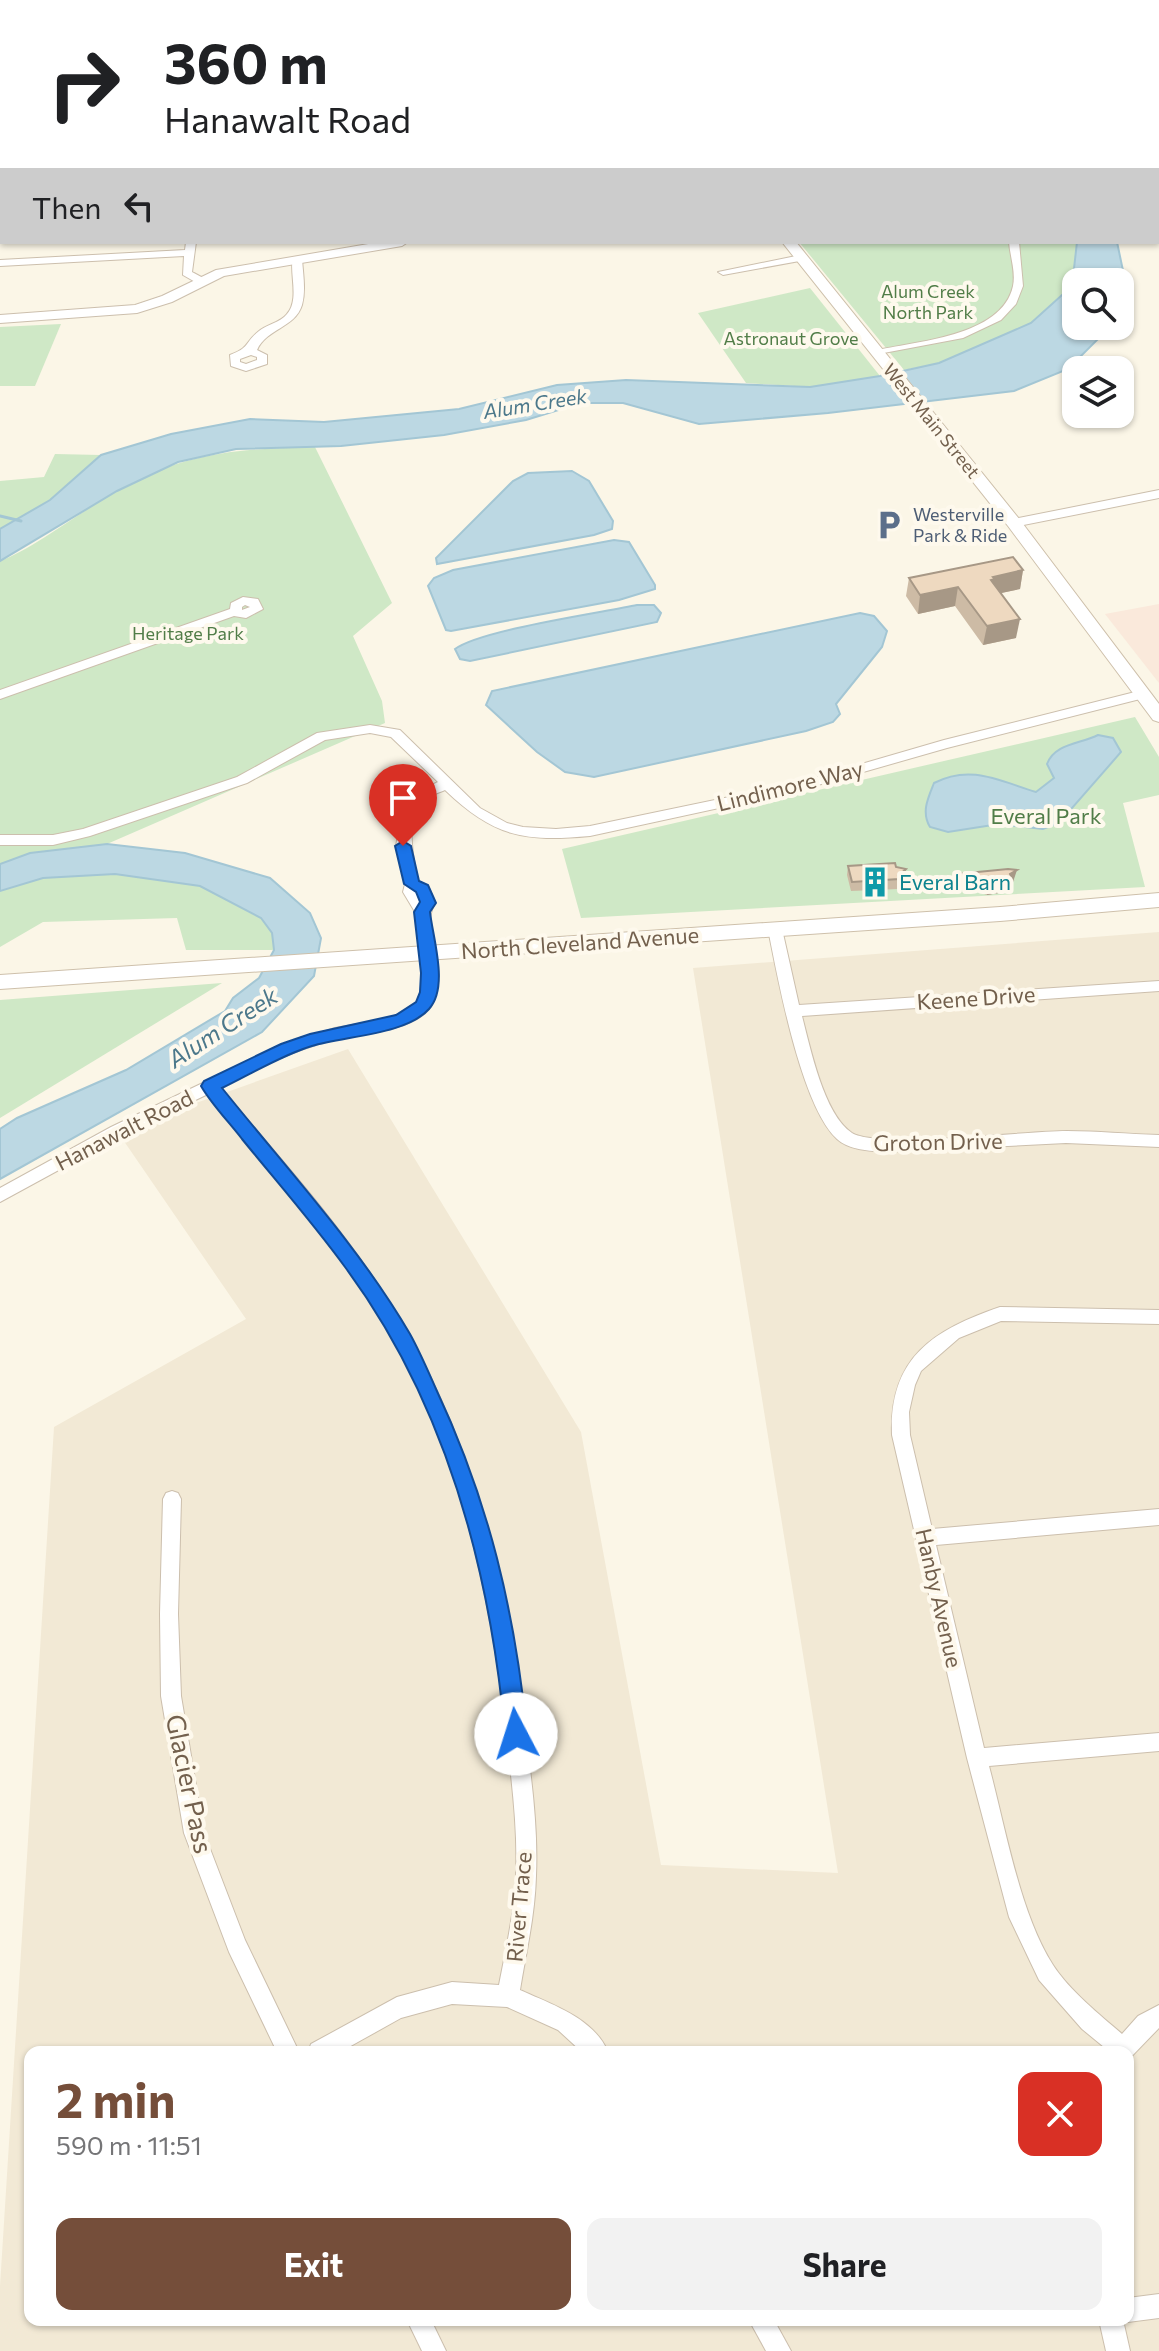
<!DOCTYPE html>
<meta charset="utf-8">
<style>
body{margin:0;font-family:Commissioner,sans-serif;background:#f2f2f2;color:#202124;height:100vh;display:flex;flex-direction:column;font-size:30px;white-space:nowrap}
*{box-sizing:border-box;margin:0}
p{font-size:26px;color:#757577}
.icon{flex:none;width:44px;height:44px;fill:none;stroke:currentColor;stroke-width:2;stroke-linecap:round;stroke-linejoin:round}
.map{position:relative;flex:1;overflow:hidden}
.details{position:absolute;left:24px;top:2046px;width:1110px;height:280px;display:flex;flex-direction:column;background:#fff;border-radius:16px;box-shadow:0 2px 6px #0004}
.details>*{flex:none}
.top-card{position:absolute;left:0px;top:0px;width:1160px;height:244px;box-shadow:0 2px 6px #0004;background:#fff;color:#202124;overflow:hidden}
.tools{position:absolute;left:1062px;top:268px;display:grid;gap:16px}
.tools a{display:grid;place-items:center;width:72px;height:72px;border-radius:16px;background:#fff;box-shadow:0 2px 6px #0004;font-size:40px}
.pin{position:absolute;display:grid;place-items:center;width:68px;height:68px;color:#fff;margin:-82px -34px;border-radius:50% 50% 50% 0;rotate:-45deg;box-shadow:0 0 8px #0007}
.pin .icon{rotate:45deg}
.me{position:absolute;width:88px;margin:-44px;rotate:355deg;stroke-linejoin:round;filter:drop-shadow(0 0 6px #0008)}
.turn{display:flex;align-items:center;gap:28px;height:168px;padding:0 32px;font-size:36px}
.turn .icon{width:104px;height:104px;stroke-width:2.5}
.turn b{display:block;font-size:56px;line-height:68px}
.then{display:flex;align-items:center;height:76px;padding:0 32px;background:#0003;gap:16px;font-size:30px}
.round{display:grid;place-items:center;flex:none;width:84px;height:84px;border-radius:16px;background:#f2f2f2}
.headline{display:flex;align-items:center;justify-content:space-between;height:136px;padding:0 32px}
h1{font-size:48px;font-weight:700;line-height:60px;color:#754e3a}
.cta{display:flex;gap:16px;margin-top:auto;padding:16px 32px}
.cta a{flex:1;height:92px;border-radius:16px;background:#754e3a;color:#fff;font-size:32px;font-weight:700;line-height:92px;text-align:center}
.cta a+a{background:#f2f2f2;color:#202124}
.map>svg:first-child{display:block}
.residential{fill:#f2e9d5;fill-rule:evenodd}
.commercial{fill:#fae9db}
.green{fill:#cfe8c6}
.water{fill:#bcd8e3;stroke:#a3c6d4;stroke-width:2}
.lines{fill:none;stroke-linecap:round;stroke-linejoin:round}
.stream{stroke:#a3c6d4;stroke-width:3}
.minor-casing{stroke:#ccbfad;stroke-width:2}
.tertiary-casing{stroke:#ccbfad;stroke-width:2}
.secondary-casing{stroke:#cec0ab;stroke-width:2}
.minor{fill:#fff;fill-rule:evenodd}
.tertiary{fill:#fff;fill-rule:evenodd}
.secondary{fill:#fff;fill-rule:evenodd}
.wall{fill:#cdbba5}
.shaded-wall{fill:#a79886}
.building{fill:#eed9c0;stroke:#a79886;stroke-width:2}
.route{fill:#1a73e8;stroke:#114b97;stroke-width:2}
.labels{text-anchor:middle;stroke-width:8;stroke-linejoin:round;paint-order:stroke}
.far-park-label{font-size:18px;fill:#517d48;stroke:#fef9ed}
.far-street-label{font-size:18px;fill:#73604d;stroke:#fef9ed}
.far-service-label{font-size:18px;fill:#4e5e75;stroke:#fef9ed;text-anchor:start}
.far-water-label{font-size:20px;font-style:italic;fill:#4c788b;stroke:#fef9ed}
.street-label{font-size:22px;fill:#73604d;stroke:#fef9ed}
.park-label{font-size:22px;fill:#517d48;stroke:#fef9ed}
.culture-label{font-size:22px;fill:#0d838f;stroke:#fef9ed;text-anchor:start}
.water-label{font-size:24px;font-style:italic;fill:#4c788b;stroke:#fef9ed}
.near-street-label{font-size:26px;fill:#73604d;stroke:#fef9ed}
</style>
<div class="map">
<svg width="1159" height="2351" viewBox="0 0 1159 2351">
<rect width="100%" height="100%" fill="#fbf6e7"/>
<path class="residential" d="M1159,932V2351H0V2286L54,1427L246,1319L117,1131L348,1049L581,1432L661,1865L838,1873L693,968ZM30,2052H1128V2320H30Z"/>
<path class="commercial" d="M1159,604V683L1105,614Z"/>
<g class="green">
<path d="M799,242H1077L1072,286L1031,323L939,363L904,370Z"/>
<path d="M810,288L880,376L810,387L746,383L698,313Z"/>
<path d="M61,324L35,386H0V327Z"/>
<path d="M315,447L392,603L353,636L382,701L385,723L107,844L30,853L0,864V561C35,548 81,511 115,492C184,452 237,449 315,447Z"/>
<path d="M55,454L101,455L50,500L0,529V481L44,477Z"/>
<path d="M1135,717L1159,757V795L1123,803L1145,887L581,918L562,849Z"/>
<path d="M115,874L200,886L261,918L272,933L274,950H186L177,918L43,922L0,947V891L43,878Z"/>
<path d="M222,983L0,1118V1000Z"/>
</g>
<g class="water">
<path d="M1077,242H1117L1126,285L1120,303V282H1076V326H1111L1068,369L1014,391L828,413L699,424L623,403H581L526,420L444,435L341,446L236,449L178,462L117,491L0,561V529L50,500L101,455L171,434L250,419L324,422L459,409L557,385L626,380L810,387L880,376L939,363L1031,323L1072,286Z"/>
<path d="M572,471L589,481L613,521L612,529L594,535L437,564L436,558L513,481L528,473Z"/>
<path d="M614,540L629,542L655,585V589L619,600L451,631L446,630L428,586L434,578L453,570Z"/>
<path d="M637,605H654L661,613L657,622L470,661L460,659L455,649C480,630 599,613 637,605Z"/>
<path d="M860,613L874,616L887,631L882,647L836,704L840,714L833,722L806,731L594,777L565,772L537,752L486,705L492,691Z"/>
<path d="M1098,735L1113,738L1121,752L1059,823L1043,829L999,824L948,832L930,827C921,812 928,798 934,783C971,764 999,781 1036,792L1054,778L1047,764C1055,743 1081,744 1098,735Z"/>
<path d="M107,844L185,853L270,878L310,913L321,938L314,976L262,1032L0,1179V1129L17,1118L126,1070L225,1011L233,998L259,978L274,950L272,933L261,918L200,886L115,874L43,878L0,891V864L30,853Z"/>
</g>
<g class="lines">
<path class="stream" d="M0,516L21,521"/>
<g class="minor-casing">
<g id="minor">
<rect x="77" y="0" width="8" height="2"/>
<path d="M423,0H431L432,2H424Z"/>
<path d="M702,0H711L712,2H703Z"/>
<path d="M855,0H863L864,2H856Z"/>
<path d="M1037,0H1045L1046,2H1038Z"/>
<rect x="1158" y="41" width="1" height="6"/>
<path d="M186,242H196L192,272L205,279V283H197L183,275L184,256L0,266V260L185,250Z"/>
<path d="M1009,242H1019L1023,286L1016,304L1001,320L963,338L873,355V351C915,341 1002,337 1013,286C1016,272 1010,256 1009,242Z"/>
<path d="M801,255L806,258L805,260L723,275L718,272Z"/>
<path d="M293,257L302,259C303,274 306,290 302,305C295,328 267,328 257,350L267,355V364L246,371L231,366L230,355C251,347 244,343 259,331C267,324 280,323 287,314C300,299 289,274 293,257ZM251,355L257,357V360L246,364L240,362V359Z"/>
<path d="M1159,490V498L1014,527L1008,523L1014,519Z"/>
<path d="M243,597L258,599L263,609L246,618L234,616L0,699V690L230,609L231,603ZM245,605L250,607L242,610V607Z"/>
<path d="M1143,690L1148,691V697L947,748L797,791L590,836C524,842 494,837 445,790C438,793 428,796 422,801C404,814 414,863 418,881L428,886L435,903C420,928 444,970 434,1000C424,1031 361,1033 334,1040C321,1043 306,1048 293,1053C268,1062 244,1076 220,1088C279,1157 341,1225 389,1302C472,1434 509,1584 526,1738C532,1783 538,1830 536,1876C535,1915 526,1953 520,1990C551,2004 594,2018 608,2052H582L558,2030L507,2007L452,2004L401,2018L340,2052H308L311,2044L397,1997L452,1982L499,1985C506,1949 514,1914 516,1877C518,1831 512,1784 507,1739C492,1602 463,1466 397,1345C346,1253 275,1174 208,1094L123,1135L0,1202V1188L111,1127L282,1045L335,1028L386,1019L409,1010L420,998L422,973L415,912L403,892L405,884L396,846L403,807L411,795L438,782L391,737L370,733L325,740L247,783L90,836L53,845H0V835H53L83,829L237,777L317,733L370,725L400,730L480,808L507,823L523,827L556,829L590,826L796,783L944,740Z"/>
<path d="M775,924L782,929L799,1005L1159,981V991L802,1016C810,1047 824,1115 852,1133C878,1149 1027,1131 1067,1131C1097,1131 1128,1134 1159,1135V1147L1066,1143L885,1152C870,1151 849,1150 837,1139C801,1106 778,979 768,929Z"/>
<path d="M1000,1307L1159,1310V1324L1001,1321L959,1338L921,1371L915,1385L909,1412L910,1435L932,1529L1159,1509V1525L936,1545L984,1748L1159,1733V1751L989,1766C1005,1826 1020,1914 1053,1965C1069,1990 1100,2015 1122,2034L1138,2016L1159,2005V2028L1128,2060V2052H1110L1082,2029L1039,1980L1009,1917L967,1758L892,1435C889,1358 933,1330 1000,1307Z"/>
<path d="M172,1491L178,1493L181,1499L178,1614L181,1696L204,1833L245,1940L299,2052H277L229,1952L184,1833L161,1696L160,1614L163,1499L166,1493Z"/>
<path d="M1159,2294V2318L1128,2322L1124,2320H1128V2298Z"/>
<path d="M407,2320H431L446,2351H422Z"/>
<path d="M749,2320H774L791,2351H766Z"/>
<path d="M1099,2320H1123L1130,2351H1106Z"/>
</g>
</g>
<g class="tertiary-casing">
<path id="tertiary" d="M380,242H408L402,246L224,276L172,302L137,313L0,323V315L135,305L162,296L216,270Z"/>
</g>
<g class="secondary-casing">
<g id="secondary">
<path d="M592,0H604L605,2H593Z"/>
<path d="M782,242H796L1020,520L1159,704V722L1153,720L1008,526Z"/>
<path d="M1159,893V907L1000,921L0,989V975L1000,907Z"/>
</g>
</g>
<use href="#minor" class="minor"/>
<use href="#tertiary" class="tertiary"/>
<use href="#secondary" class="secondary"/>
</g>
<g class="wall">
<path d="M614,0H657V2H616Z"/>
<rect x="0" y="141" width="2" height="84"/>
<path d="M1023,570L1020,589L1001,593L1016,638L983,645L955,606L918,614L906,596L909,578Z"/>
<path d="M848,866L896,867L904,879L898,884V889L851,891L847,875Z"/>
<path d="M957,874L1015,880L1012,881L1010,891L987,895L955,884Z"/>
</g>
<g class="shaded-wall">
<path d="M2,187V211L0,202Z"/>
<path d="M1023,570L1020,589L992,595L987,599L993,577Z"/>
<path d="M958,587L955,606L918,614L920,595Z"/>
<path d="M1020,619L1016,638L983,645L987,626Z"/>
<path d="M906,869L904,879L898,884V876Z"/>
<path d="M1017,870L1010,891L987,895L989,885Z"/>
</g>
<g class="building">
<path d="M456,0H502L503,2H457Z"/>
<path d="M628,0H656L642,2H630Z"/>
<path d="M0,141H2V187L0,196Z"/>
<path d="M1013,557L1023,570L993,577L995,579L991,580L1020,619L987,626L958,587L920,595L909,578Z"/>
<path d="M895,863L896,867L906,869L898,876L899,879L852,882L848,866Z"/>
<path d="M1008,869L1017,870L1010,874L1012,881L989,885L957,874Z"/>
</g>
<path class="route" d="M403,841L411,846L419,881L428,885L436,903L430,912C433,939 449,987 429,1009C406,1035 344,1036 312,1046C280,1056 251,1074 222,1088C286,1168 358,1245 410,1334C420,1352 428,1371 436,1389C489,1502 515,1611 527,1734L524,1741L516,1745L508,1741L505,1734C490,1569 445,1402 345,1267C313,1223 277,1182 242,1139C229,1122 212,1105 201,1086L204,1081L281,1044L310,1034L396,1015L416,1002L420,992L421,973L414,912L420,902L416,892L404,884L395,846Z"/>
<defs>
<g id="parking-bare" transform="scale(2.4)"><path d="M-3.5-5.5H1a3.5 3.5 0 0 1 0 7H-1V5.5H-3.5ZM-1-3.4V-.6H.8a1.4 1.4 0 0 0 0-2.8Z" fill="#5c6f8a" stroke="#fef9ed" stroke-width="2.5" paint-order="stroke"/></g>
<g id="building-bare" transform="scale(2.4)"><path d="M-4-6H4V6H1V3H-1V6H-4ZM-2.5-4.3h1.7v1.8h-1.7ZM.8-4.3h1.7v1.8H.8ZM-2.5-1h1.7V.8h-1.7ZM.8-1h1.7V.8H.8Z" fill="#0f9aa8" stroke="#fef9ed" stroke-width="2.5" paint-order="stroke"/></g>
</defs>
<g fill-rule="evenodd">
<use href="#parking-bare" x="889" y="525"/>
<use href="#building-bare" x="875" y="882"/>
</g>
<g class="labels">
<g class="far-park-label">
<text x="928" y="298">Alum Creek<tspan x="928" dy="21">North Park</tspan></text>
<text x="791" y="345">Astronaut Grove</text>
<text x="188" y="640">Heritage Park</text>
</g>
<g class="far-street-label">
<text transform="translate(931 421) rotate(51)" y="6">West Main Street</text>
</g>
<g class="far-service-label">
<text x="913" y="521">Westerville<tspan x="913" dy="21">Park &amp; Ride</tspan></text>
</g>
<g class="far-water-label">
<text transform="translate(535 404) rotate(-9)" y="7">Alum Creek</text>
</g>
<g class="street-label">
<text transform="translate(790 786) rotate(-14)" y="8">Lindimore Way</text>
<text transform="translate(580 943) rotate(-4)" y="8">North Cleveland Avenue</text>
<text transform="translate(976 998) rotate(-4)" y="8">Keene Drive</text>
<text transform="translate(124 1130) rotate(-27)" y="8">Hanawalt Road</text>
<text transform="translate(938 1142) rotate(-1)" y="8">Groton Drive</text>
<text transform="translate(939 1598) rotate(77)" y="8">Hanby Avenue</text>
<text transform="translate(519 1907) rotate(-85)" y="8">River Trace</text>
</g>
<g class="park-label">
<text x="1046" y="824">Everal Park</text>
</g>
<g class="culture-label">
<text x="899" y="890">Everal Barn</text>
</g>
<g class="water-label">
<text transform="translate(223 1028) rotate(-33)" y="8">Alum Creek</text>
</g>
<g class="near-street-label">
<text transform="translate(189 1784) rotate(78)" y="9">Glacier Pass</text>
</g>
</g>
</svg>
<div class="tools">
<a><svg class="icon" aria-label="search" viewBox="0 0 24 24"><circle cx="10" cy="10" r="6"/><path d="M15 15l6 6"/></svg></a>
<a><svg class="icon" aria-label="layers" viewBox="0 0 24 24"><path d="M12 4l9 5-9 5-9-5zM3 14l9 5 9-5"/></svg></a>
</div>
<div class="pin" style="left:403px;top:846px;background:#d93025"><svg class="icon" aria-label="arrive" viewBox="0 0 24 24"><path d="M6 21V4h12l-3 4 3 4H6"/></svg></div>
<svg class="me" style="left:516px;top:1734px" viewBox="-20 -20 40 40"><circle r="19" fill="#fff"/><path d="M0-13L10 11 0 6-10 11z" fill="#1a73e8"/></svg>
<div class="top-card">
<div class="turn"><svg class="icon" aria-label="right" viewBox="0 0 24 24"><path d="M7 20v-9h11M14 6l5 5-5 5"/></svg><div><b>360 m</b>Hanawalt Road</div></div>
<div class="then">Then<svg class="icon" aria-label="left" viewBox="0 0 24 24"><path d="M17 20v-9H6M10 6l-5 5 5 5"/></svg></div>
</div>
<section class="details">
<div class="headline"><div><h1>2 min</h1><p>590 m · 11:51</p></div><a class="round" style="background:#d93025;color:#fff"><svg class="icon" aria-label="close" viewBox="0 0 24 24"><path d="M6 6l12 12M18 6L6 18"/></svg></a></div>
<div class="cta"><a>Exit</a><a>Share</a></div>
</section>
</div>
